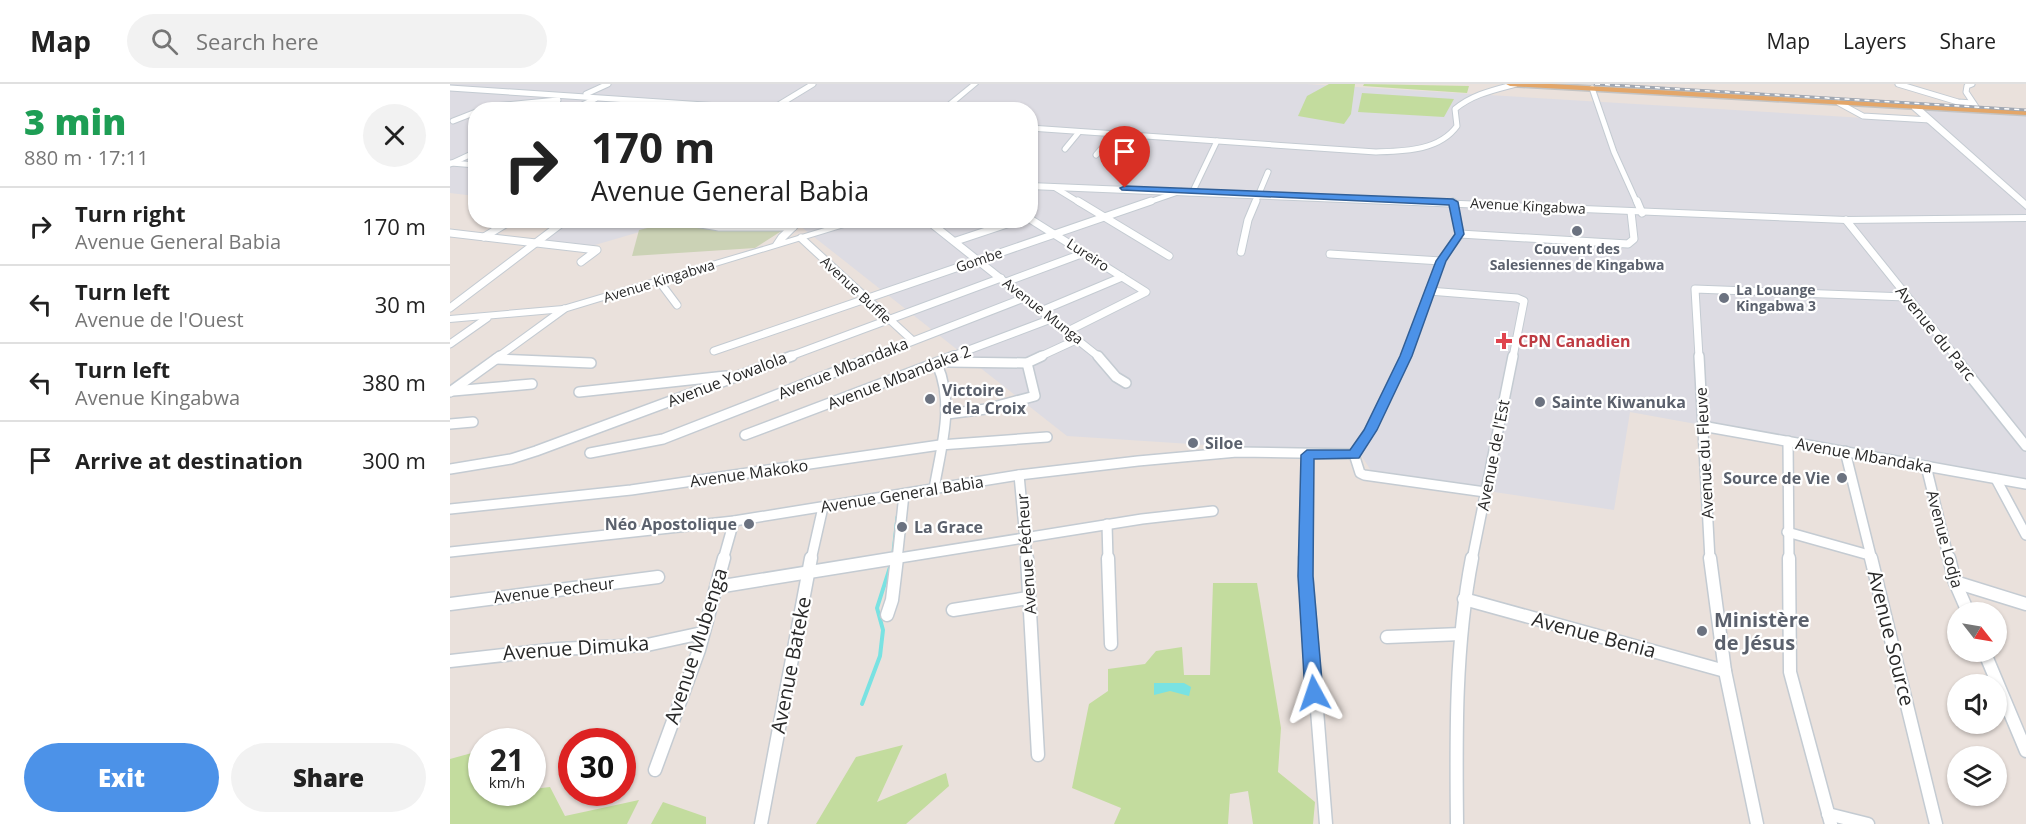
<!DOCTYPE html>
<meta charset="utf-8">
<style>
body{margin:0;font-family:"Open Sans",sans-serif;background:#f2f2f2;color:#222;height:100vh;display:flex;flex-direction:column;font-size:22px;white-space:nowrap}
*{box-sizing:border-box;margin:0}
p{font-size:20px;color:#767676}
.icon{flex:none;width:33px;height:33px;fill:none;stroke:currentColor;stroke-width:2;stroke-linecap:round;stroke-linejoin:round}
.map{position:relative;flex:1;overflow:hidden}
.side{display:flex;flex-direction:column;background:#fff;width:450px}
.side>*{flex:none}
.hud{position:absolute;left:18px;top:18px;width:570px;height:126px;border-radius:24px;box-shadow:0 2px 4px #0004;background:#fff;color:#222;overflow:hidden}
.needle{width:39px;rotate:121deg}
.controls{position:absolute;left:1497px;top:518px;display:grid;gap:12px}
.controls a{display:grid;place-items:center;width:60px;height:60px;border-radius:50%;background:#fff;box-shadow:0 2px 4px #0004;font-size:30px}
.speed{position:absolute;left:18px;top:644px;display:flex;gap:12px;font-size:30px;font-weight:700;text-align:center}
.speed>*{display:grid;place-content:center;width:78px;height:78px;border-radius:50%;background:#fff;box-shadow:0 2px 4px #0004;line-height:1}
.speed small{font-size:15px;font-weight:400}
.speed .limit{border:9px solid #d22;background:#fff;color:#111}
.pin{position:absolute;display:grid;place-items:center;width:51px;height:51px;color:#fff;margin:-62px -26px;border-radius:50% 50% 50% 0;rotate:-45deg;box-shadow:0 0 6px #0007}
.pin .icon{rotate:45deg}
.me{position:absolute;width:66px;margin:-33px;rotate:355deg;stroke-linejoin:round;filter:drop-shadow(0 0 4px #0008)}
.turn{display:flex;align-items:center;gap:21px;height:126px;padding:0 24px;font-size:27px}
.turn .icon{width:78px;height:78px;stroke-width:2.5}
.turn b{display:block;font-size:42px;line-height:51px}
.round{display:grid;place-items:center;flex:none;width:63px;height:63px;border-radius:32px;background:#f2f2f2}
.overview{display:flex;align-items:center;justify-content:space-between;height:102px;padding:0 24px}
h1{font-size:36px;font-weight:800;line-height:45px;color:#1e9e55}
.action{display:flex;gap:12px;margin-top:auto;padding:12px 24px}
.action a{flex:1;height:69px;border-radius:36px;background:#4c92e8;color:#fff;font-size:24px;font-weight:800;line-height:69px;text-align:center}
.action a+a{background:#f2f2f2;color:#222}
ul{padding:0;list-style:none}
li{display:flex;align-items:center;gap:18px;height:78px;padding:0 24px;border-top:2px solid #e0e0e0}
li div{flex:1}
li b{display:block;font-size:22px}
li em{font-style:normal}
header{display:flex;align-items:center;gap:36px;box-sizing:border-box;height:84px;padding:0 30px;background:#fff;border-bottom:2px solid #e0e0e0}
header strong{font-size:28px}
nav{display:flex;gap:33px;margin-inline-start:auto;font-size:21px}
.search{width:420px;height:54px;background:#f2f2f2;display:flex;align-items:center;gap:15px;box-sizing:border-box;padding:0 21px;border-radius:33px;color:#767676;font-size:22px}
main{display:flex;flex:1;min-height:0}
.map>svg:first-child{display:block}
.industrial{fill:#dddce3}
.green{fill:#c3dc9e}
.cemetery{fill:#cbd2b5}
.water{fill:#79e2e2}
.lines{fill:none;stroke-linecap:round;stroke-linejoin:round}
.stream-far1{stroke:#79e2e2;stroke-width:3}
.stream{stroke:#79e2e2;stroke-width:4}
.street-far3-casing{stroke:#c4cbd2;stroke-width:7}
.street-far2-casing{stroke:#c4cbd2;stroke-width:9}
.street-far1-casing{stroke:#c4cbd2;stroke-width:12}
.street-casing{stroke:#c4cbd2;stroke-width:15}
.secondary-casing{stroke:#c4cbd2;stroke-width:2}
.primary-casing{stroke:#c3c3c3;stroke-width:3}
.street-far3{stroke:#fff;stroke-width:5}
.street-far2{stroke:#fff;stroke-width:7}
.street-far1{stroke:#fff;stroke-width:9}
.street{stroke:#fff;stroke-width:12}
.secondary{fill:#fff;fill-rule:evenodd}
.primary{fill:#e3a669;fill-rule:evenodd}
.rail-casing{stroke:#a0a7b2;stroke-width:3}
.rail{stroke:#fff;stroke-width:1.5;stroke-dasharray:5;stroke-linecap:butt}
.route{fill:#4c92e8;stroke:#315f97;stroke-width:1.5}
.worship-dot{fill:#6b7280;stroke:#fff;stroke-width:2}
.health-dot{fill:#e0444e;stroke:#fff;stroke-width:2}
.labels{text-anchor:middle;stroke-width:4.5;stroke-linejoin:round;paint-order:stroke}
.far-street-label{font-size:14px;fill:#292929;stroke:#fff}
.far-worship-label{font-size:14px;font-weight:bold;fill:#5b616d;stroke:#fff}
.street-label{font-size:16px;fill:#292929;stroke:#fff}
.health-label{font-size:16px;font-weight:bold;fill:#be3a42;stroke:#fff;text-anchor:start}
.worship-label{font-size:16px;font-weight:bold;fill:#5b616d;stroke:#fff;text-anchor:start}
.near-worship-label{font-size:20px;font-weight:bold;fill:#5b616d;stroke:#fff;text-anchor:start}
.near-street-label{font-size:20px;fill:#292929;stroke:#fff}
</style>
<header>
<strong>Map</strong>
<div class="search"><svg class="icon" aria-label="search" viewBox="0 0 24 24"><circle cx="10" cy="10" r="6"/><path d="M15 15l6 6"/></svg>Search here</div>
<nav><a>Map</a><a>Layers</a><a>Share</a></nav>
</header>
<main>
<section class="side">
<div class="overview"><div><h1>3 min</h1><p>880 m · 17:11</p></div><a class="round"><svg class="icon" aria-label="close" viewBox="0 0 24 24"><path d="M6 6l12 12M18 6L6 18"/></svg></a></div>
<ul>
<li><svg class="icon" aria-label="right" viewBox="0 0 24 24"><path d="M7 20v-9h11M14 6l5 5-5 5"/></svg><div><b>Turn right</b><p>Avenue General Babia</p></div><em>170 m</em></li>
<li><svg class="icon" aria-label="left" viewBox="0 0 24 24"><path d="M17 20v-9H6M10 6l-5 5 5 5"/></svg><div><b>Turn left</b><p>Avenue de l'Ouest</p></div><em>30 m</em></li>
<li><svg class="icon" aria-label="left" viewBox="0 0 24 24"><path d="M17 20v-9H6M10 6l-5 5 5 5"/></svg><div><b>Turn left</b><p>Avenue Kingabwa</p></div><em>380 m</em></li>
<li><svg class="icon" aria-label="arrive" viewBox="0 0 24 24"><path d="M6 21V4h12l-3 4 3 4H6"/></svg><div><b>Arrive at destination</b></div><em>300 m</em></li>
</ul>
<div class="action"><a>Exit</a><a>Share</a></div>
</section>
<div class="map">
<svg width="1576" height="740" viewBox="0 0 1576 740">
<rect width="100%" height="100%" fill="#eae1dc"/>
<g class="industrial">
<path d="M0,0H857L1480,38L1467,26L1576,32V400L1180,328L1164,426L923,390L911,371L617,352L345,138L580,136V26H26L25,112L0,109Z"/>
<path d="M119,137H227L145,161L90,159Z"/>
</g>
<g class="green">
<path d="M879,0H905L901,30L894,40L848,32L857,12Z"/>
<path d="M914,0L1019,2L1017,9L913,2Z"/>
<path d="M912,9L1004,15L994,33L908,28Z"/>
<path d="M763,499H807L831,644L828,688L865,718L863,740H803L798,707L780,710L778,740H664L671,724L622,704L639,620L658,607V585L695,580L706,567L732,563L734,591H760Z"/>
<path d="M453,661L427,718L496,689L499,702L456,740H366L406,673Z"/>
<path d="M29,667L31,670L32,708H82L83,705L100,703L115,732L189,716L177,740H0V675Z"/>
<path d="M213,718L256,733V740H201Z"/>
</g>
<path class="cemetery" d="M227,137H347L305,164L182,172L189,146Z"/>
<path class="water" d="M704,599H734L741,603L739,612L720,607L704,611Z"/>
<g class="lines">
<path class="stream-far1" d="M443,468L447,433"/>
<path class="stream" d="M412,620L430,572L433,546L427,524L441,480"/>
<g class="street-far3-casing">
<g id="street-far3">
<path d="M1448,0L1508,18L1523,19"/>
<path d="M1522,0L1517,2L1516,8L1526,23"/>
<path d="M0,4L329,26"/>
<path d="M1142,4L1164,68L1187,119"/>
<path d="M136,10L158,0"/>
<path d="M1389,19L1413,32L1480,36"/>
<path d="M322,25L363,0"/>
<path d="M31,26L44,22L108,16"/>
<path d="M122,26L145,15"/>
<path d="M3,37L26,28"/>
<path d="M580,44L926,68C954,67 989,67 1007,42L1005,25C1023,10 1044,6 1066,0"/>
<path d="M615,65L629,48"/>
<path d="M646,71L664,50"/>
<path d="M1,79L26,81"/>
<path d="M0,80L26,68"/>
<path d="M604,103L630,119"/>
<path d="M743,107L767,57"/>
<path d="M696,119L731,107"/>
<path d="M805,119L818,88"/>
</g>
</g>
<g class="street-far2-casing">
<g id="street-far2">
<path d="M628,117L719,172"/>
<path d="M1187,117L1192,129"/>
<path d="M580,135L696,208L618,247"/>
<path d="M226,136L269,143H343"/>
<path d="M477,136L649,273"/>
<path d="M1396,136L1506,273"/>
<path d="M485,142L503,136"/>
<path d="M0,149L147,166L131,178"/>
<path d="M1010,150L1178,160L1184,155L1181,128"/>
<path d="M34,153L62,136"/>
<path d="M351,154L462,256"/>
<path d="M506,157L569,136"/>
<path d="M791,168L798,136L806,117"/>
<path d="M880,170L991,177"/>
<path d="M209,197L227,221"/>
<path d="M556,198L634,169"/>
<path d="M979,207L1067,214L1074,217L1063,273"/>
<path d="M0,224L116,136"/>
<path d="M591,227L672,193"/>
<path d="M0,260L37,234"/>
<path d="M264,267L701,117"/>
<path d="M48,273L114,225"/>
<path d="M338,273L551,194"/>
<path d="M422,273L574,214"/>
<path d="M500,273L601,235"/>
<path d="M589,273L628,255"/>
<path d="M955,273L991,177L1010,150L1003,118"/>
<path d="M1249,273L1245,205L1456,213"/>
</g>
</g>
<g class="street-far1-casing">
<g id="street-far1">
<path d="M648,272L666,293L676,299"/>
<path d="M1249,272L1260,476"/>
<path d="M1504,272L1576,362"/>
<path d="M46,275L141,279"/>
<path d="M498,278L577,279L592,272"/>
<path d="M3,307L82,300"/>
<path d="M0,308L50,272"/>
<path d="M129,308L276,292"/>
<path d="M497,330L536,325L585,312L577,279"/>
<path d="M0,340L23,338"/>
<path d="M1252,342L1576,400"/>
<path d="M295,351L504,272"/>
<path d="M1338,357L1339,476"/>
<path d="M1395,367L1422,476"/>
<path d="M140,369L213,355L426,272"/>
<path d="M904,370L920,346L956,272"/>
<path d="M904,370L910,389L914,391L1035,408"/>
<path d="M1476,382L1499,476"/>
<path d="M0,385L61,375L86,367L342,272"/>
<path d="M569,391L577,476"/>
<path d="M1546,395L1576,451"/>
<path d="M484,405C491,363 505,320 487,280"/>
<path d="M0,425L181,406L490,361L597,353"/>
<path d="M657,440L658,476"/>
<path d="M1337,448L1419,471"/>
<path d="M0,468L284,437L569,391L688,377L787,368L904,370"/>
<path d="M273,476L284,437"/>
<path d="M361,476L373,423"/>
<path d="M437,476L692,435L763,427"/>
<path d="M447,476L454,410"/>
<path d="M855,476L857,371"/>
<path d="M1022,476L1063,272"/>
</g>
</g>
<g class="street-casing">
<g id="street">
<path d="M577,474L588,671"/>
<path d="M658,474L661,560"/>
<path d="M855,474L876,740"/>
<path d="M1260,474L1275,587L1307,740"/>
<path d="M1339,474L1340,588L1381,740"/>
<path d="M1421,474L1486,740"/>
<path d="M1499,474L1505,498L1518,528"/>
<path d="M1505,498L1576,520"/>
<path d="M267,503L446,474"/>
<path d="M1014,515L1275,587"/>
<path d="M0,520L208,493"/>
<path d="M503,526L578,514"/>
<path d="M437,531L442,516L447,474"/>
<path d="M937,553L1011,550"/>
<path d="M1534,567L1576,667"/>
<path d="M0,577L108,565L197,561L252,549"/>
<path d="M205,686L249,566L274,474"/>
<path d="M1378,730L1418,740"/>
<path d="M311,740L361,474"/>
<path d="M1007,740C1006,651 1005,562 1022,474"/>
</g>
</g>
<g class="secondary-casing">
<g id="secondary">
<path d="M521,0H528L497,26H489Z"/>
<path d="M1462,21H1468L1576,117V125L1462,25Z"/>
<path d="M580,99L1396,133L1576,131V137L1396,139L580,105Z"/>
<path d="M345,136H355L335,156L401,136H417L114,228L0,238V232L113,222L323,160L329,151Z"/>
</g>
</g>
<g class="primary-casing">
<path id="primary" d="M1056,0H1101L1576,27V31L1060,2Z"/>
</g>
<use href="#street-far3" class="street-far3"/>
<use href="#street-far2" class="street-far2"/>
<use href="#street-far1" class="street-far1"/>
<use href="#street" class="street"/>
<use href="#secondary" class="secondary"/>
<use href="#primary" class="primary"/>
<g class="rail-casing">
<path id="rail" d="M1145,0L1576,26"/>
</g>
<use href="#rail" class="rail"/>
</g>
<path class="route" d="M675,102L1003,115L1008,118L1014,150L996,177L962,272L927,346L909,374L864,375L863,492L873,609L870,614L864,616L858,614L855,609L848,492L851,371L857,366H900L914,346L950,272L986,177L1005,150L999,121L672,106L670,104Z"/>
<g class="worship-dot">
<circle cx="1127" cy="147" r="6"/>
<circle cx="1274" cy="214" r="6"/>
<circle cx="480" cy="315" r="6"/>
<circle cx="1090" cy="318" r="6"/>
<circle cx="743" cy="359" r="6"/>
<circle cx="1392" cy="394" r="6"/>
<circle cx="299" cy="440" r="6"/>
<circle cx="452" cy="443" r="6"/>
<circle cx="1252" cy="547" r="6"/>
</g>
<path class="health-dot" d="M1051 248h6v6h6v6h-6v6h-6v-6h-6v-6h6z"/>
<g class="labels">
<g class="far-street-label">
<text transform="translate(1078 122) rotate(3)" y="5">Avenue Kingabwa</text>
<text transform="translate(638 171) rotate(33)" y="5">Lureiro</text>
<text transform="translate(529 176) rotate(-19)" y="5">Gombe</text>
<text transform="translate(209 197) rotate(-17)" y="5">Avenue Kingabwa</text>
<text transform="translate(406 206) rotate(43)" y="5">Avenue Buffle</text>
<text transform="translate(593 227) rotate(38)" y="5">Avenue Munga</text>
</g>
<g class="far-worship-label">
<text x="1127" y="170">Couvent des<tspan x="1127" dy="16">Salesiennes de Kingabwa</tspan></text>
<text x="1286" y="211" text-anchor="start">La Louange<tspan x="1286" dy="16">Kingabwa 3</tspan></text>
</g>
<g class="street-label">
<text transform="translate(1486 249) rotate(51)" y="6">Avenue du Parc</text>
<text transform="translate(393 284) rotate(-22)" y="6">Avenue Mbandaka</text>
<text transform="translate(449 293) rotate(-21)" y="6">Avenue Mbandaka 2</text>
<text transform="translate(277 295) rotate(-21)" y="6">Avenue Yowalola</text>
<text transform="translate(1254 369) rotate(-93)" y="6">Avenue du Fleuve</text>
<text transform="translate(1043 371) rotate(-79)" y="6">Avenue de l'Est</text>
<text transform="translate(1414 371) rotate(10)" y="6">Avenue Mbandaka</text>
<text transform="translate(299 389) rotate(-8)" y="6">Avenue Makoko</text>
<text transform="translate(452 410) rotate(-9)" y="6">Avenue General Babia</text>
<text transform="translate(1495 455) rotate(75)" y="6">Avenue Lodja</text>
<text transform="translate(576 470) rotate(-94)" y="6">Avenue Pécheur</text>
<text transform="translate(104 506) rotate(-7)" y="6">Avenue Pecheur</text>
</g>
<g class="health-label">
<text x="1068" y="263">CPN Canadien</text>
</g>
<g class="worship-label">
<text x="492" y="312">Victoire<tspan x="492" dy="18">de la Croix</tspan></text>
<text x="1102" y="324">Sainte Kiwanuka</text>
<text x="755" y="365">Siloe</text>
<text x="1380" y="400" text-anchor="end">Source de Vie</text>
<text x="287" y="446" text-anchor="end">Néo Apostolique</text>
<text x="464" y="449">La Grace</text>
</g>
<g class="near-worship-label">
<text x="1264" y="543">Ministère<tspan x="1264" dy="23">de Jésus</tspan></text>
</g>
<g class="near-street-label">
<text transform="translate(1144 551) rotate(15)" y="7">Avenue Benia</text>
<text transform="translate(1441 554) rotate(76)" y="7">Avenue Source</text>
<text transform="translate(246 562) rotate(-72)" y="7">Avenue Mubenga</text>
<text transform="translate(126 564) rotate(-4)" y="7">Avenue Dimuka</text>
<text transform="translate(341 581) rotate(-79)" y="7">Avenue Bateke</text>
</g>
</g>
</svg>
<div class="controls">
<a><svg class="needle" viewBox="-14 -14 28 28"><path d="M0-13l5 13h-10z" fill="#e53935"/><path d="M0 13l5-13h-10z" fill="#767676"/></svg></a>
<a><svg class="icon" aria-label="sound" viewBox="0 0 24 24"><path d="M4 9h4l5-4v14l-5-4H4zM17 9q2 3 0 6"/></svg></a>
<a><svg class="icon" aria-label="layers" viewBox="0 0 24 24"><path d="M12 4l9 5-9 5-9-5zM3 14l9 5 9-5"/></svg></a>
</div>
<div class="speed"><div>21<small>km/h</small></div><div class="limit">30</div></div>
<div class="pin" style="left:675px;top:104px;background:#d93025"><svg class="icon" aria-label="arrive" viewBox="0 0 24 24"><path d="M6 21V4h12l-3 4 3 4H6"/></svg></div>
<svg class="me" style="left:864px;top:609px" viewBox="-20 -20 40 40"><path d="M0-17L14 15 0 8-14 15z" fill="#4c92e8" stroke="#fff" stroke-width="4"/></svg>
<div class="hud">
<div class="turn"><svg class="icon" aria-label="right" viewBox="0 0 24 24"><path d="M7 20v-9h11M14 6l5 5-5 5"/></svg><div><b>170 m</b>Avenue General Babia</div></div>
</div>
</div>
</main>
